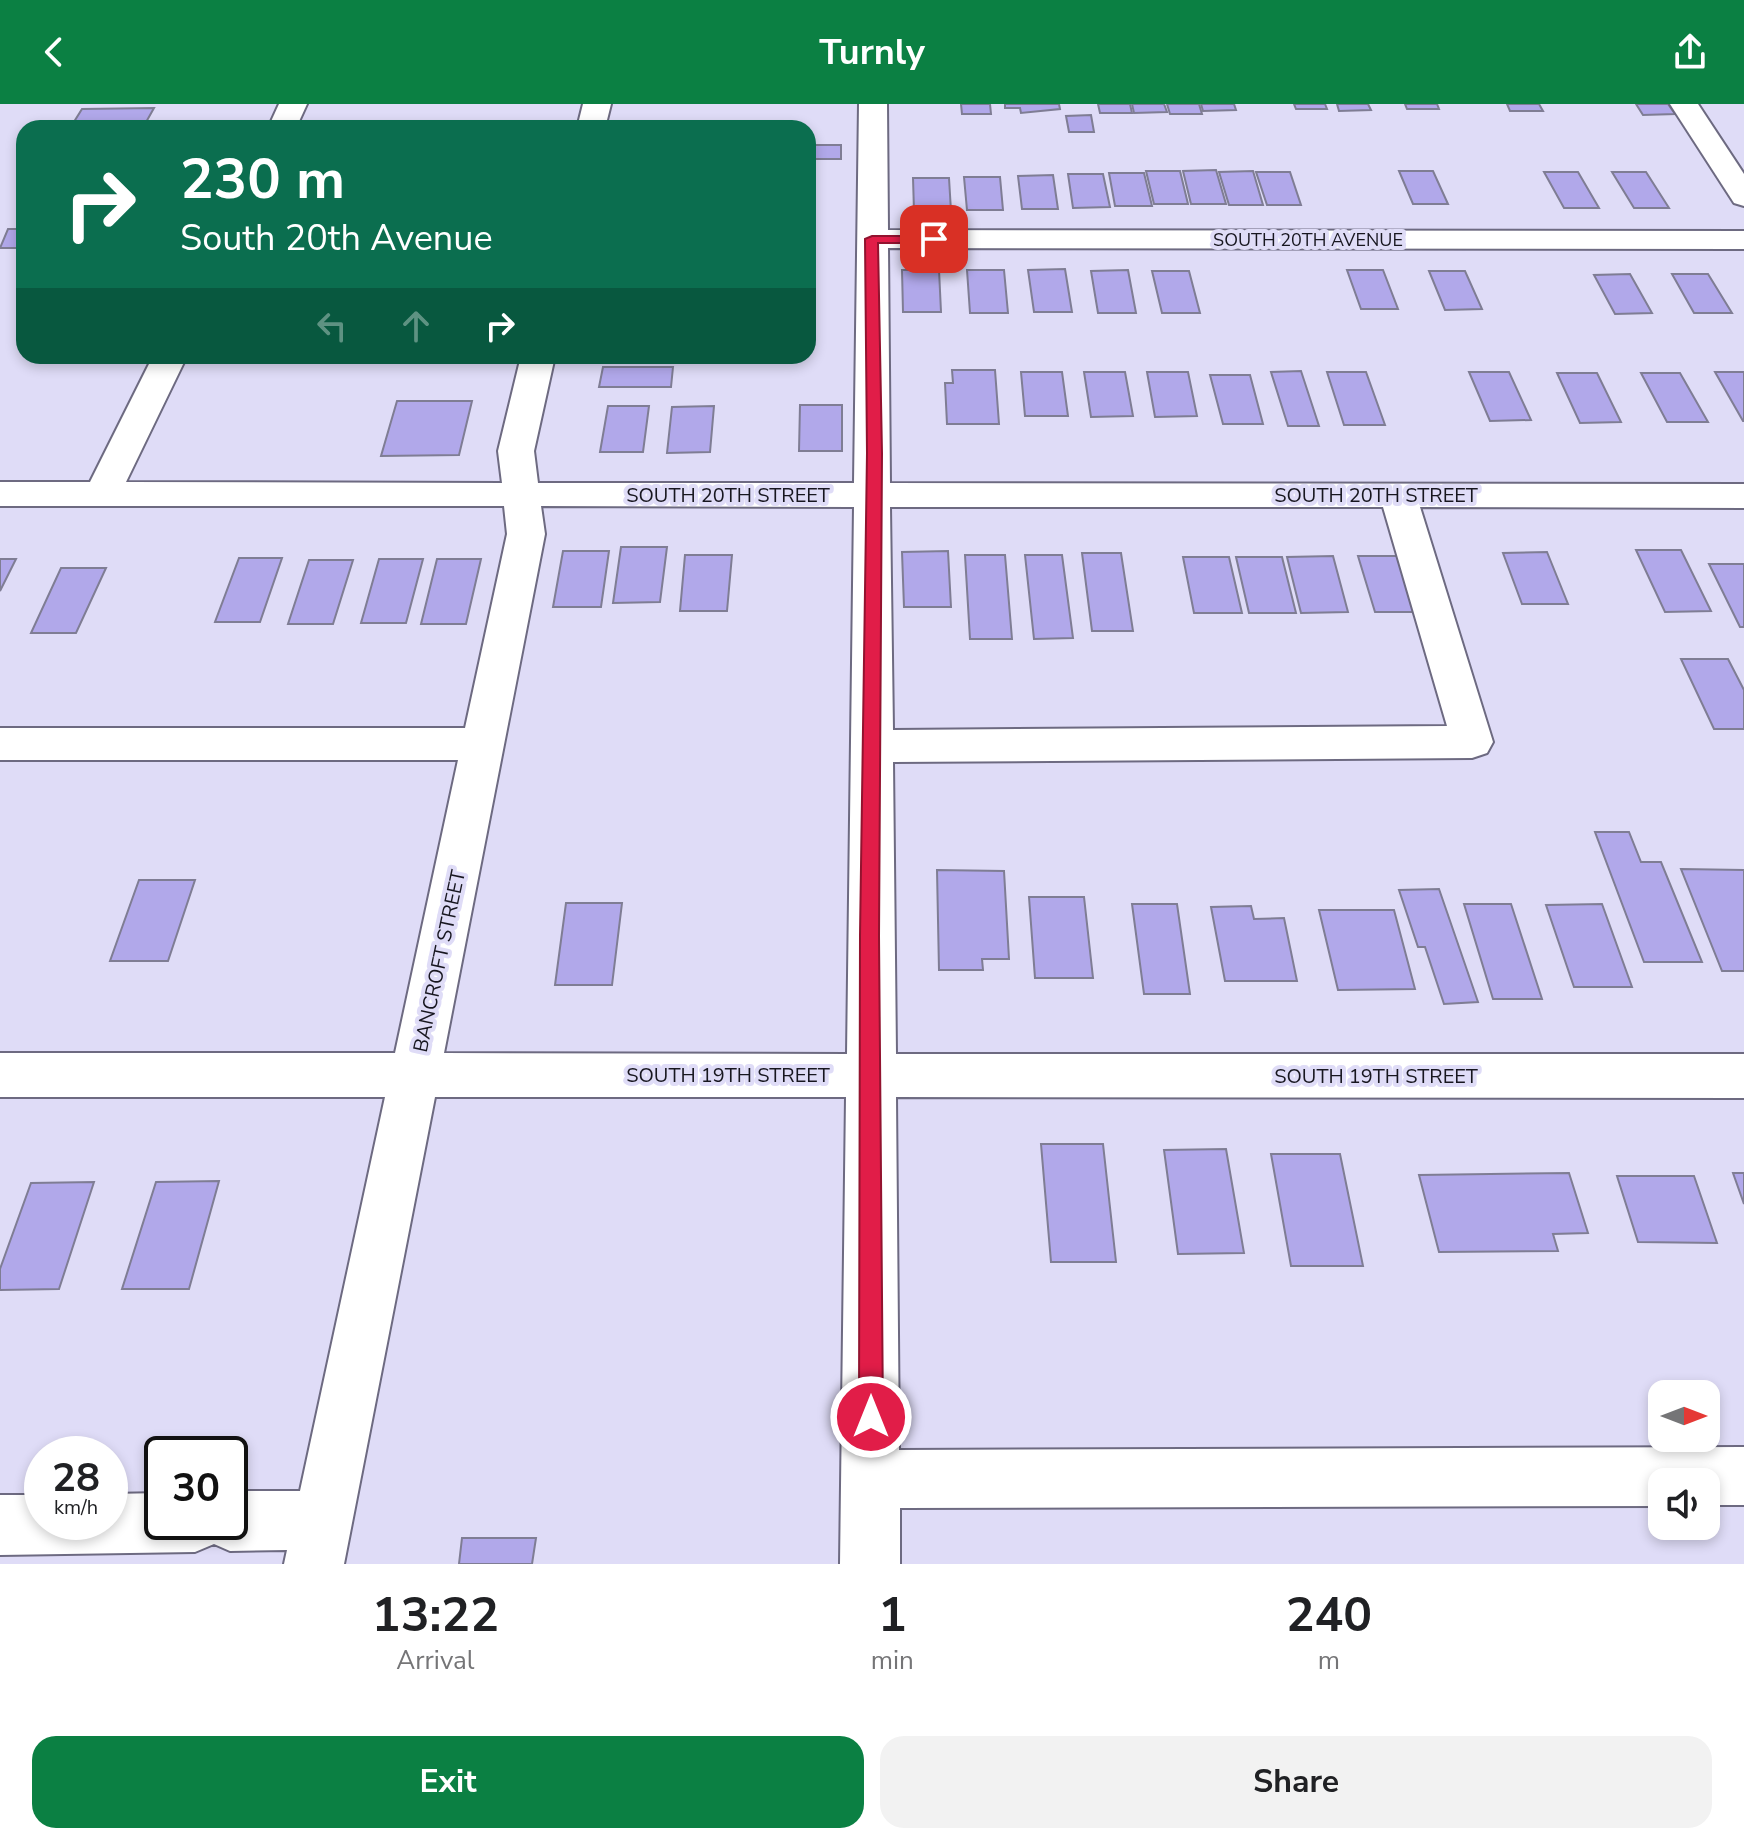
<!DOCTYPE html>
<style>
body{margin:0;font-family:"Nunito Sans",sans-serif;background:#f2f2f2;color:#202124;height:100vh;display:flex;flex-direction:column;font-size:30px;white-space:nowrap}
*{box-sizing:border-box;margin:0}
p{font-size:26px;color:#757577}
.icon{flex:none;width:44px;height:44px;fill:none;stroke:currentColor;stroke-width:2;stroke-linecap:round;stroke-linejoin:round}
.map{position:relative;height:1460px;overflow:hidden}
.panel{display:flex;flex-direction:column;background:#fff;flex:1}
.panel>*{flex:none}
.top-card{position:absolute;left:16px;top:16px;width:800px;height:244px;border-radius:24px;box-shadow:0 4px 12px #0003;background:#0b6e4f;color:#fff;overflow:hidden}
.needle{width:52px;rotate:90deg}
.buttons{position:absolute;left:1648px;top:1276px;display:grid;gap:16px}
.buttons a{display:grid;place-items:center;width:72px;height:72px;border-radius:16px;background:#fff;box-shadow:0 4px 12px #0003;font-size:40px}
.speed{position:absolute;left:24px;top:1332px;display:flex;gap:16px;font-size:40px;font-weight:700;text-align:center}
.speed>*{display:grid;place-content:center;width:104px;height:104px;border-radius:50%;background:#fff;box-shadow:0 4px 12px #0003;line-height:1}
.speed small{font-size:20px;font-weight:400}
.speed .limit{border:4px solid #111;border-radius:12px;background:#fff;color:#111}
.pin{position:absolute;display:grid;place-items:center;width:68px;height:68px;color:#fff;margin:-34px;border-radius:16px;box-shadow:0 4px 12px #0006}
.me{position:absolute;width:88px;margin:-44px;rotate:0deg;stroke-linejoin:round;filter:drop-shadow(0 0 6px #0008)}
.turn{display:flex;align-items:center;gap:28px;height:168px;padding:0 32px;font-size:36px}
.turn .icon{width:104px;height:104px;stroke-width:2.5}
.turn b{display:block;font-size:56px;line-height:68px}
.lanes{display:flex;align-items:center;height:76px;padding:0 32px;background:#0003;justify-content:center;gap:40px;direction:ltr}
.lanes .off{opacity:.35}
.eta{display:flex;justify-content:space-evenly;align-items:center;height:136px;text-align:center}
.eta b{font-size:48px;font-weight:700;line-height:56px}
.action{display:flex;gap:16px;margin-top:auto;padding:16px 32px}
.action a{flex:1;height:92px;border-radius:24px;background:#0b8043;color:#fff;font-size:32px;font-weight:700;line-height:92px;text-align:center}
.action a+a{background:#f2f2f2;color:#202124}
header{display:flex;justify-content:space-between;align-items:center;height:104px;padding:0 32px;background:#0b8043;color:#fff;font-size:36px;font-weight:700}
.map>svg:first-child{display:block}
.building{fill:#b1a8ea;stroke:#7f7d94;stroke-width:2}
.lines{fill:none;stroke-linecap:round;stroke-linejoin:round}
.minor-casing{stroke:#6d6a81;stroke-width:4}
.minor{fill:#fff;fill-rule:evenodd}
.route{fill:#e11d48;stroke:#92132f;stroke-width:2}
.labels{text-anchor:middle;stroke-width:8;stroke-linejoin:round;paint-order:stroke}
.far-street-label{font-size:18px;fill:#17161f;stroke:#dfdcf7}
.street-label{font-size:20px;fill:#17161f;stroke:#dfdcf7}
</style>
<header><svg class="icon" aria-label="back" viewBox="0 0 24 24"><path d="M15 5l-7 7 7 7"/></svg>Turnly<svg class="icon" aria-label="share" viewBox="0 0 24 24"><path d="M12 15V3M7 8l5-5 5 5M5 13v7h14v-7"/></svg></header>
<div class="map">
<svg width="1744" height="1460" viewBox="0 0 1744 1460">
<rect width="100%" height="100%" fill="#dfdcf7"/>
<g class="building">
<path d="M961,0H990L991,10H962Z"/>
<path d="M1005,0H1059L1060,5L1021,9L1020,4H1005Z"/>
<path d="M1098,0H1130L1132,9H1100Z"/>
<path d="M1132,0H1164L1167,8L1134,9Z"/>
<path d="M1167,0H1199L1202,10H1170Z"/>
<path d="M1201,0H1234L1236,6L1203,7Z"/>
<path d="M1294,0H1325L1327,5H1296Z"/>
<path d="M1337,0H1368L1371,6L1339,7Z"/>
<path d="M1405,0H1437L1439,5H1407Z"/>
<path d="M1507,0H1539L1543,7H1510Z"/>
<path d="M1636,0H1668L1675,10L1643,11Z"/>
<path d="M154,4L145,20L72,21L82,5Z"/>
<path d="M1091,11L1094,28H1069L1066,12Z"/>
<rect x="808" y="41" width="33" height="14"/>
<path d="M1216,66L1226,100H1191L1183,67Z"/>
<path d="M1146,67H1180L1188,100H1154Z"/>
<path d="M1253,67L1263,101H1229L1219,68Z"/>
<path d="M1399,67H1433L1448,100H1413Z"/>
<path d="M1256,68H1290L1301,101H1267Z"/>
<path d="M1544,68H1578L1599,104H1564Z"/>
<path d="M1612,68H1646L1669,104H1634Z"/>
<path d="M1109,69H1144L1152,102H1115Z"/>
<path d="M1068,70H1103L1110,103L1073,104Z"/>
<path d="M1053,71L1058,105H1022L1018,72Z"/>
<path d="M964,73H1000L1003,106H967Z"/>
<path d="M913,74H949L951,107H914Z"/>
<path d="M8,125H24V144H0Z"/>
<path d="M1065,165L1072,208H1034L1028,166Z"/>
<path d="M902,166H939L941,208H903Z"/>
<path d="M967,166H1004L1008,209H970Z"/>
<path d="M1128,166L1136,209H1098L1091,167Z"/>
<path d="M1347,166H1383L1398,205H1361Z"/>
<path d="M1152,167H1189L1200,209H1162Z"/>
<path d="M1429,167H1465L1482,205L1445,206Z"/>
<path d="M1630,170L1652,209L1615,210L1594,171Z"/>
<path d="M1672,170H1708L1732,209H1694Z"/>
<path d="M603,263H673L671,283H599Z"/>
<path d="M952,266H995L999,320H947L945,279H953Z"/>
<path d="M1301,267L1319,322H1288L1271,268Z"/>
<path d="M1021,268H1062L1068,312H1025Z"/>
<path d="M1084,268H1125L1133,312L1091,313Z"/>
<path d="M1147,268H1188L1197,312L1155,313Z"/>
<path d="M1327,268H1366L1385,321H1344Z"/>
<path d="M1469,268H1509L1531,316L1490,317Z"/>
<path d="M1715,268H1744V317H1743Z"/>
<path d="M1557,269H1597L1621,318L1580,319Z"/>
<path d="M1641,269H1680L1708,318H1667Z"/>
<path d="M1210,271H1250L1263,320H1223Z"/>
<path d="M397,297H472L459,351L381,352Z"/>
<path d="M800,301H842V347H799Z"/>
<path d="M608,302H649L643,348H600Z"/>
<path d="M714,302L710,348L667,349L672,303Z"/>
<path d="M621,443H667L660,498L613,499Z"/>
<path d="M1636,446H1681L1711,507L1665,508Z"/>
<path d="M563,447H609L601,503H553Z"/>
<path d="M948,447L951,503H904L902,448Z"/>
<path d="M1547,448L1568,500H1522L1503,449Z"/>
<path d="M1082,449H1121L1133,527H1092Z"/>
<path d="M685,451H732L727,507H680Z"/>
<path d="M965,451H1005L1012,535H970Z"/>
<path d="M1025,451H1062L1073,534L1034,535Z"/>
<path d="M1333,452L1348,508L1301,509L1287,453Z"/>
<path d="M1358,452H1404L1423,508H1375Z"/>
<path d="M1183,453H1229L1242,509H1194Z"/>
<path d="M1236,453H1282L1296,509H1249Z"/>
<path d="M239,454H282L260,518H215Z"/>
<path d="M0,455H16L0,487Z"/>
<path d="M379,455H423L406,519H361Z"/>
<path d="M437,455H481L466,520H421Z"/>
<path d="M309,456H353L333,520H288Z"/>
<path d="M1709,460H1744V523H1740Z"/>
<path d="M61,464H106L76,529H31Z"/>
<path d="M1681,555H1728L1744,586V625H1714Z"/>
<path d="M1595,728H1629L1641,758H1661L1702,858H1644Z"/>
<path d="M1681,765L1744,766V867H1722Z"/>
<path d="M937,766L1004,767L1009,855H982L983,866H939Z"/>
<path d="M139,776H195L168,857H110Z"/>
<path d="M1439,785L1478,898L1444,900L1425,843H1418L1399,786Z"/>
<path d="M1029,793H1084L1093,874H1035Z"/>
<path d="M566,799H622L612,881H555Z"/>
<path d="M1132,800H1177L1190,890H1144Z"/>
<path d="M1464,800H1511L1542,895H1493Z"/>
<path d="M1602,800L1632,883H1574L1546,801Z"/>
<path d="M1251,802L1254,815L1284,814L1297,877H1225L1211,803Z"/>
<path d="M1319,806H1394L1415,885L1338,886Z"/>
<path d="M1041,1040H1103L1116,1158H1051Z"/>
<path d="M1226,1045L1244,1149L1178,1150L1164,1046Z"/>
<path d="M1271,1050H1340L1363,1162H1291Z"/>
<path d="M1569,1069L1588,1129L1553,1130L1558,1147L1439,1148L1419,1071Z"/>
<path d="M1733,1069H1744V1100Z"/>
<path d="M1617,1072H1694L1717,1139L1638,1138Z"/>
<path d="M219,1077L189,1185H122L156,1078Z"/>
<path d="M94,1078L59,1185L0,1186V1165L31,1079Z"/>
<path d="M462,1434H536L532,1460H459Z"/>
</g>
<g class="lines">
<g class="minor-casing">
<g id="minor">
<path d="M279,0H307L296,24H268Z"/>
<path d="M583,0H611L605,24H577Z"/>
<path d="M859,0H887L888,126L1744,127V145L888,144L890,379L1744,380V404L1420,403L1493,638L1487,649L1472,654L893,658L896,950H1744V994L896,993L899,1346L1744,1343V1401H1706V1378H1662V1402L900,1404V1460H840L846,993H435L344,1460H284L287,1446L230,1447L214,1440L195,1448L0,1451V1391H42V1418H110V1390L162,1389V1418H230V1387H300L385,993H0V949H395L458,656H0V624H465L507,430L504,402H0V378H90L153,252H187L126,378L502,379L498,347L521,252H555L534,347L538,379H854ZM541,402L854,403L847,950L444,949L545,430ZM890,403H1383L1447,622L893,626Z"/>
<path d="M1670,0H1698L1744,70V102L1734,99Z"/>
</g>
</g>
<use href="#minor" class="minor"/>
</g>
<path class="route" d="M872,132H934L940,135L934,139H878L882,349L879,832L883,1313L879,1321L871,1324L862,1321L859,1313L860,832L867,349L865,135Z"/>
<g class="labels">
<g class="far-street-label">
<text x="1308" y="142">SOUTH 20TH AVENUE</text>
</g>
<g class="street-label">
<text x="728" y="398">SOUTH 20TH STREET</text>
<text x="1376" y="398">SOUTH 20TH STREET</text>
<text transform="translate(439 857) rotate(-78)" y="7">BANCROFT STREET</text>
<text x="728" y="978">SOUTH 19TH STREET</text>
<text x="1376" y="979">SOUTH 19TH STREET</text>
</g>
</g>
</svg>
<div class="buttons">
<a><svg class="needle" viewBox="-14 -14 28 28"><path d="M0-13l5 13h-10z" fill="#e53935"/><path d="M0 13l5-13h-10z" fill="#757577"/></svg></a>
<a><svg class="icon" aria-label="sound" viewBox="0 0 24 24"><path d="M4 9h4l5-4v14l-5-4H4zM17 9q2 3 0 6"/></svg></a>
</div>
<div class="speed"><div>28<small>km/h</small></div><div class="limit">30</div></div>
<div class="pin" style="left:934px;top:135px;background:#d93025"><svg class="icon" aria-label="arrive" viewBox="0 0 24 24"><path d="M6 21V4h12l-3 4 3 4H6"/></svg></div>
<svg class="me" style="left:871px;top:1313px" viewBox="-20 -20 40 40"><circle r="17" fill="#e11d48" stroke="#fff" stroke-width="3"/><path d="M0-11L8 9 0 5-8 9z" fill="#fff"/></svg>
<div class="top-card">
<div class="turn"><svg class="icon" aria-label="right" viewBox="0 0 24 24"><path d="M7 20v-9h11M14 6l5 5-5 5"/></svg><div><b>230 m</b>South 20th Avenue</div></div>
<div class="lanes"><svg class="icon off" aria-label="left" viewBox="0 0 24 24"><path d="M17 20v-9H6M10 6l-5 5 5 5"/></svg><svg class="icon off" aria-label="ahead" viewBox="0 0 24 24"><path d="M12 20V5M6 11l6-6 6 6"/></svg><svg class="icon" aria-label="right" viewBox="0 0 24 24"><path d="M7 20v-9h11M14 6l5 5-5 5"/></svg></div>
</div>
</div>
<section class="panel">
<div class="eta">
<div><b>13:22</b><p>Arrival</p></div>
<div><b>1</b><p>min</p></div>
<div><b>240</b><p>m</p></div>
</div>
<div class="action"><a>Exit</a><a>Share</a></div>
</section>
